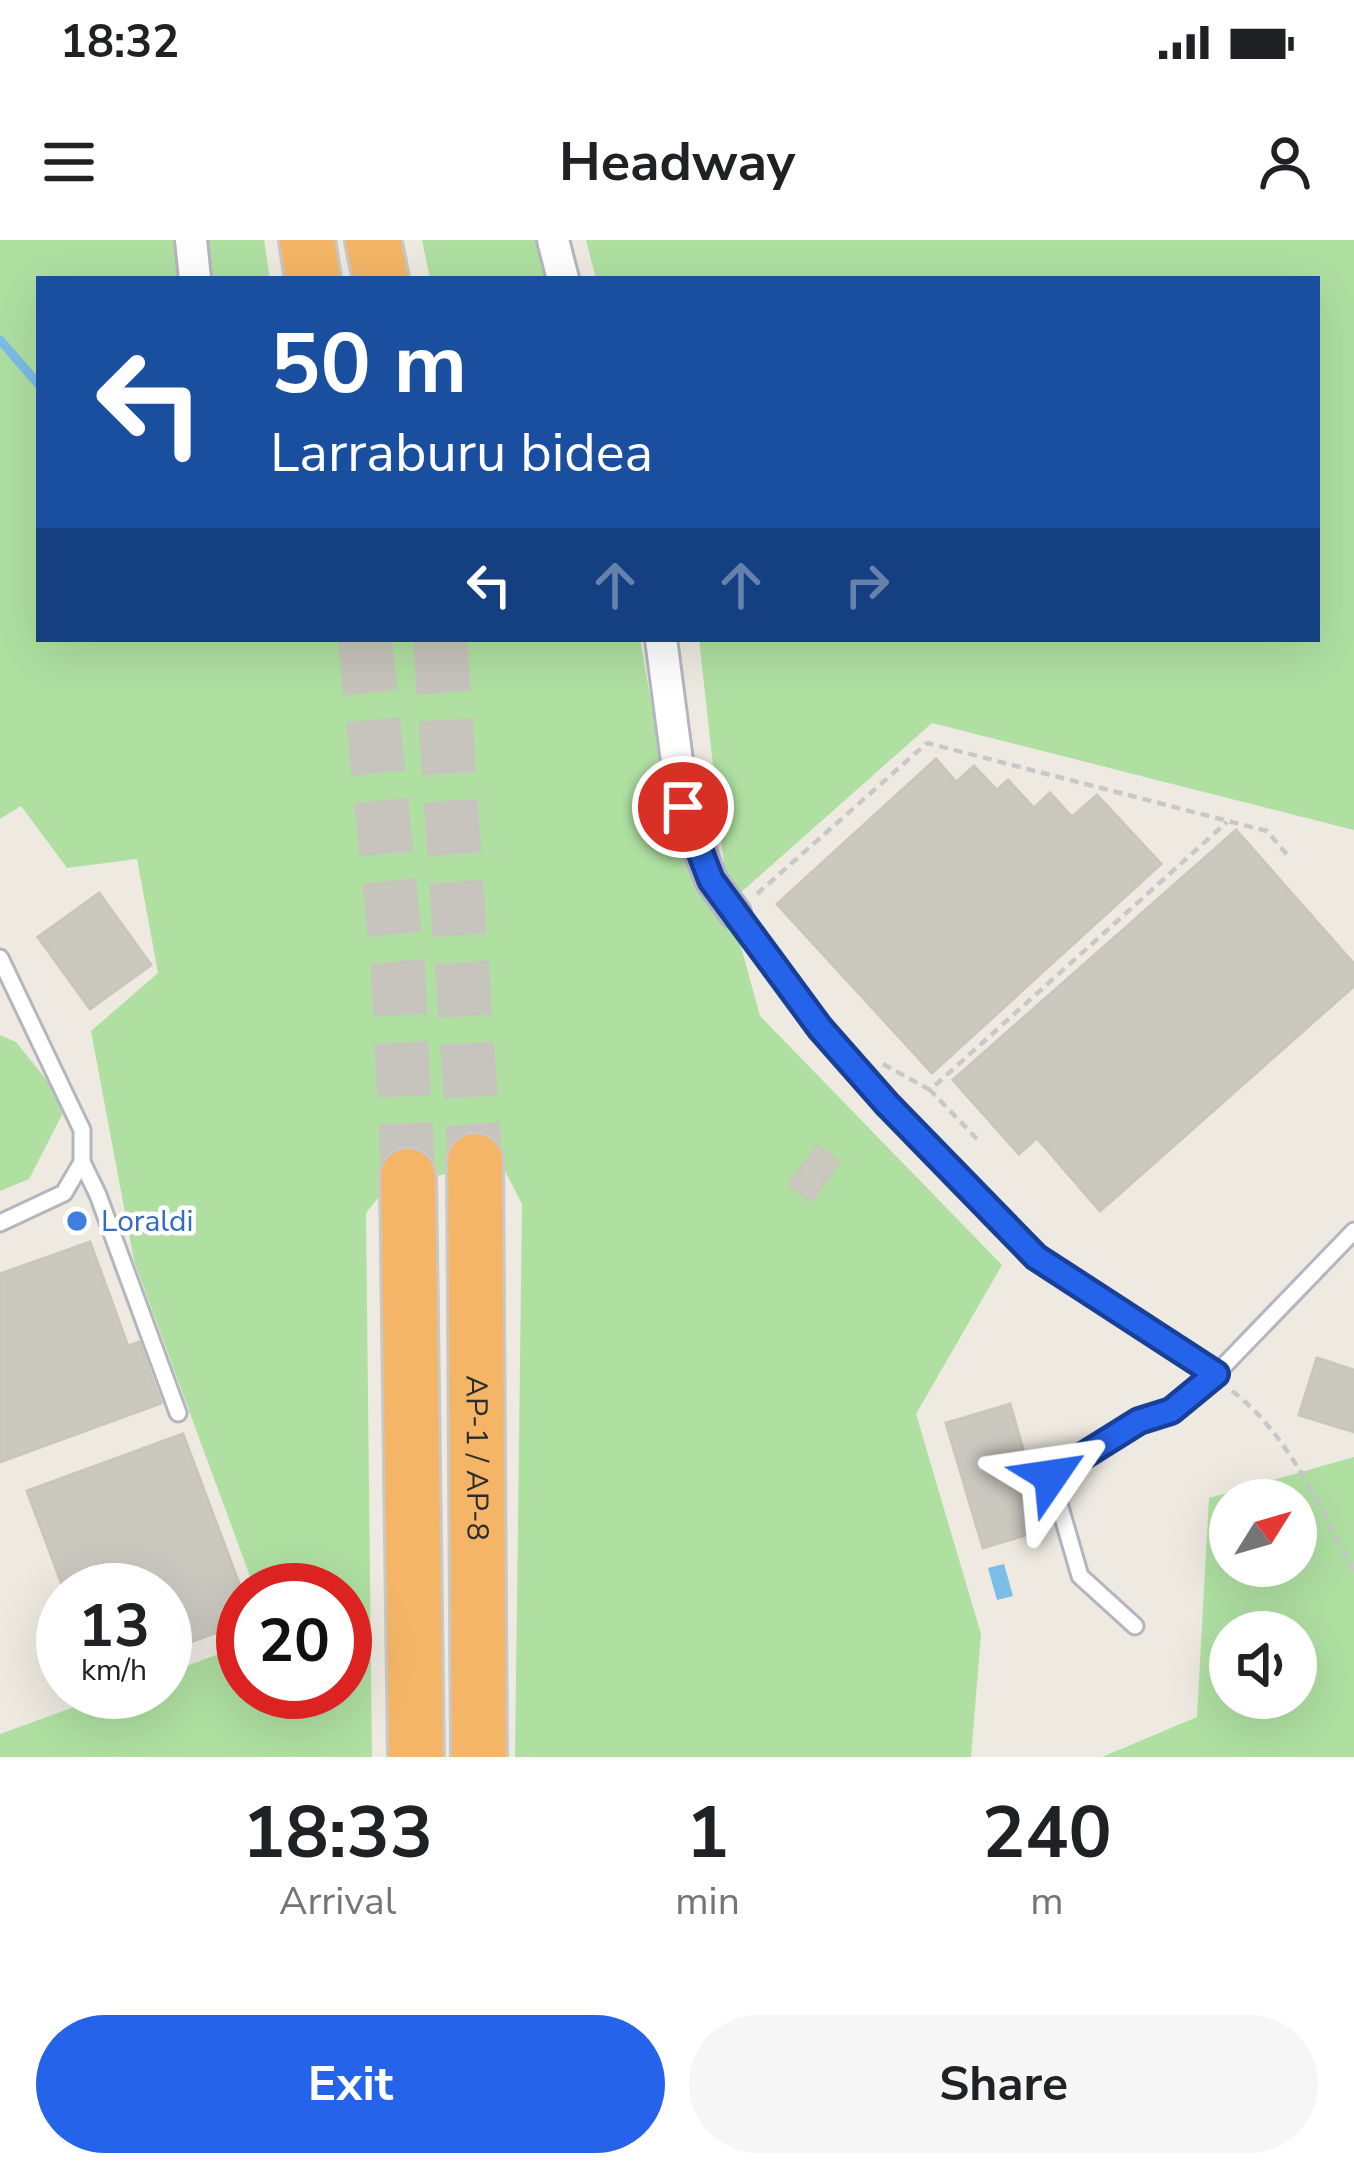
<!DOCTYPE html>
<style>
body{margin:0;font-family:"Nunito Sans",sans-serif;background:#f6f6f6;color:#202124;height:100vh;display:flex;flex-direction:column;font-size:45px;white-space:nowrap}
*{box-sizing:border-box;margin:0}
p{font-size:39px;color:#757577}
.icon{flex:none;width:66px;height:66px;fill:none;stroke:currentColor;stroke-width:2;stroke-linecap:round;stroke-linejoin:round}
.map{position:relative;height:1517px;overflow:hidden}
.drawer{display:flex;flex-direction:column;background:#fff;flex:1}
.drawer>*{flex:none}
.banner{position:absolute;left:36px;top:36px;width:1284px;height:366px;border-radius:0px;box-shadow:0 12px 48px #0002;background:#1a4fa0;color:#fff;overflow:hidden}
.needle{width:78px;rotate:53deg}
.buttons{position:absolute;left:1209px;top:1239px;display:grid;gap:24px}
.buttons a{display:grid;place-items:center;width:108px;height:108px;border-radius:50%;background:#fff;box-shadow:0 12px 48px #0002;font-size:60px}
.speed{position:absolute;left:36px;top:1323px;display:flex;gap:24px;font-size:60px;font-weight:700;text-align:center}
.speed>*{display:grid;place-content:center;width:156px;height:156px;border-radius:50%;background:#fff;box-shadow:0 12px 48px #0002;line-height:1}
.speed small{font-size:30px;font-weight:400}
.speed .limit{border:18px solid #d22;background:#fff;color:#111}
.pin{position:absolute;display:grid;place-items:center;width:102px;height:102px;color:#fff;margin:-51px;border:6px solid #fff;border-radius:50%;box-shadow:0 3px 12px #0007}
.me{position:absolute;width:132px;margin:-66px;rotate:58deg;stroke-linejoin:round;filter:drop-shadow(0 0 9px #0008)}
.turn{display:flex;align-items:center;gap:42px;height:252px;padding:0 36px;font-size:54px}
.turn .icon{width:156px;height:156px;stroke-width:2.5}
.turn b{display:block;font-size:84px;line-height:102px}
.lanes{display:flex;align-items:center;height:114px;padding:0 36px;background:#0003;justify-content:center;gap:60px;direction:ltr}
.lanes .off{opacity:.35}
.eta{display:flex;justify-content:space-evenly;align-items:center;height:204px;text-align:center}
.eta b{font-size:72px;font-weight:700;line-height:84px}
.button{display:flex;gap:24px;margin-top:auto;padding:24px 36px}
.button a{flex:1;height:138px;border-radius:72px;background:#2563eb;color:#fff;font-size:48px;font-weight:700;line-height:138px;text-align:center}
.button a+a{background:#f6f6f6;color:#202124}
.status{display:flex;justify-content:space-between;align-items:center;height:84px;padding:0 60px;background:#fff;direction:ltr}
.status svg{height:33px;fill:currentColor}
header{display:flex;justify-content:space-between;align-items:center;height:156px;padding:0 36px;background:#fff;font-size:54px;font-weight:700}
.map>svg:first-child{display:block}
.green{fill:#afe0a2;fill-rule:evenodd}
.water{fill:#7cbde7}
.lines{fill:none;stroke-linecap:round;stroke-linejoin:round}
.stream{stroke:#7cbde7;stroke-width:9}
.building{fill:#cac8bf;stroke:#c9c6ba;stroke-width:3}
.highway-tunnel{stroke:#c7c4bd;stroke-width:54;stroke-dasharray:54 27;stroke-linecap:butt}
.lane-casing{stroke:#b4b5bf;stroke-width:21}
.street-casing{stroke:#b4b5bf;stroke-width:36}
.highway-casing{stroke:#c8c8c8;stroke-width:60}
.path{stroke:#c8c8c8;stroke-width:4.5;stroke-dasharray:9 6;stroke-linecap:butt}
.lane{stroke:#fff;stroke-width:15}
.street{stroke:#fff;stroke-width:30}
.highway{stroke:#f4b666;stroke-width:54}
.route-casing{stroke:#184099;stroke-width:30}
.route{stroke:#2563eb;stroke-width:21}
.shop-dot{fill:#3f7fe0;stroke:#fff;stroke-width:4.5}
.labels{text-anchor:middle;stroke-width:9;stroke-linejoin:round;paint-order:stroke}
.shop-label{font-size:30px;fill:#366cbe;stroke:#fff;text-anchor:start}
.street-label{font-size:30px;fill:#2d2d2d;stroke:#fff}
</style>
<div class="status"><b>18:32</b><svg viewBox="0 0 49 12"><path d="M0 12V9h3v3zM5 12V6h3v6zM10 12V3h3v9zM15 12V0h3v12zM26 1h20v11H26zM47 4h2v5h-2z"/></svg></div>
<header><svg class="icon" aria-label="menu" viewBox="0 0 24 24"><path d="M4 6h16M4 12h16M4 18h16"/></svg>Headway<svg class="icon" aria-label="person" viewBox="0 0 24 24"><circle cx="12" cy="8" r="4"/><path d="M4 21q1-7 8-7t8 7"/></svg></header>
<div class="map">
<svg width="1354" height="1517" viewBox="0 0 1354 1517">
<rect width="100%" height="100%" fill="#eeeae1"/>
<g class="green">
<path d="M0,0H264L270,39H39V399H640L676,604L728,661L699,399H1317V39H596L586,0H1354V590L932,483L729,663L760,776L1002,1025L916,1174L981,1394L971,1517H515L522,964L501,923L426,938L393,939L366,973L372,1517H0V1494L115,1452H165V1434L243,1405V1452H345V1350H255L134,1021L91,791L158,733L137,619L67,628L21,566L0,579Z"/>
<path d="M422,0H537L547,39H430Z"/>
<path d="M0,795L16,802L67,865L29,939L0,951Z"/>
<path d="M1354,1217V1517H1102L1197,1477L1209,1258ZM1296,1260V1326H1230V1260ZM1296,1392V1458H1230V1392Z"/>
</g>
<path class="water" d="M1004,1324L1013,1356L997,1360L988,1328Z"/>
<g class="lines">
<path class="stream" d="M0,100L39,145"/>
</g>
<g class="building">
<path d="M936,519L956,542L974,526L997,550L1008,540L1034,568L1050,553L1072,577L1097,555L1161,624L932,833L777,664Z"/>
<path d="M1236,590L1354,724V746L1100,971L1037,898L1019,914L953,840Z"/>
<path d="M99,653L151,725L90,769L38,697Z"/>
<path d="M817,906L839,922L811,961L789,944Z"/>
<path d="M90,1002L128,1106L139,1102L161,1163L0,1222V1034Z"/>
<path d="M1317,1118L1354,1130V1192L1299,1175Z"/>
<path d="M1010,1164L1046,1289L983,1308L946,1183Z"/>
<path d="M183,1194L243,1354V1383L165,1411V1350H64L27,1251Z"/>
</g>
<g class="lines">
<g class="highway-tunnel">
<path d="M365,399L398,730L408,936"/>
<path d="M440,399L475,921"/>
</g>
<g class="lane-casing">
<g id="lane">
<path d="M735,673L820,788L887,864L1036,1017L1216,1134"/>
<path d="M0,718L82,890V922L64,953L0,983"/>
<path d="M82,922L98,955L178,1173"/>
<path d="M1135,1386L1080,1336L1051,1236L1139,1181L1171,1171L1216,1134L1354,991"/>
</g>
</g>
<g class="street-casing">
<g id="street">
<path d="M191,0L195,39"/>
<path d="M553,0L563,39"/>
<path d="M661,399L683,567L711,640L735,673"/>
</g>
</g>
<g class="highway-casing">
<g id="highway">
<path d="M307,0L313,39"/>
<path d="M373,0L381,39"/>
<path id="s1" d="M475,921L479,1517"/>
<path d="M408,936L416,1517"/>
</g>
</g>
<g class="path">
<path d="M757,654L927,503L1267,591L1289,617"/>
<path d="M883,824L930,850"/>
<path d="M977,899L930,850L1227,582"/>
<path d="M1232,1151C1289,1194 1321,1270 1354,1332"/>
</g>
<use href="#lane" class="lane"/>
<use href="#street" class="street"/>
<use href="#highway" class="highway"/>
</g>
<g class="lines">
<g class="route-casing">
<path id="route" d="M683,567L711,640L820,788L887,864L1036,1017L1216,1134L1171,1171L1139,1181L1051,1236"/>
</g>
<use href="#route" class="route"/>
</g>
<circle class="shop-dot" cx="77" cy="981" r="12"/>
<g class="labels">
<g class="shop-label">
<text x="101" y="991">Loraldi</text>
</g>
<g class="street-label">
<text dy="10" stroke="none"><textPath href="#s1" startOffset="297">AP-1 / AP-8</textPath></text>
</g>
</g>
</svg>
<div class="buttons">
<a><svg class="needle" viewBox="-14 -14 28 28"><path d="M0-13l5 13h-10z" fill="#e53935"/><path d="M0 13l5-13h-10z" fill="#757577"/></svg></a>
<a><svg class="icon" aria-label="sound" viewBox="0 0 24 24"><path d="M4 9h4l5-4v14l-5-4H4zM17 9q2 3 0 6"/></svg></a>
</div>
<div class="speed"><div>13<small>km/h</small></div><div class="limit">20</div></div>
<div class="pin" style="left:683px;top:567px;background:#d93025"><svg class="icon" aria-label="arrive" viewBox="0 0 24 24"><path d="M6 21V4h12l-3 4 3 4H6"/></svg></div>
<svg class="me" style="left:1051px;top:1236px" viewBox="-20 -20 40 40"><path d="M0-17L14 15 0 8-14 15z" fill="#2563eb" stroke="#fff" stroke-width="4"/></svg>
<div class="banner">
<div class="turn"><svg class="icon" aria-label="left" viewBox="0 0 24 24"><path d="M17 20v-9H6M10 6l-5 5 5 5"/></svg><div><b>50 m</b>Larraburu bidea</div></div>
<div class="lanes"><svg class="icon" aria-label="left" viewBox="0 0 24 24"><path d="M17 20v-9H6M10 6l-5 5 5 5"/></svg><svg class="icon off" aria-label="ahead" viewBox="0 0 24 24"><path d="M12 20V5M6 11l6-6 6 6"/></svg><svg class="icon off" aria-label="ahead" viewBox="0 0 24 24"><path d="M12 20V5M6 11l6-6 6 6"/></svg><svg class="icon off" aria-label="right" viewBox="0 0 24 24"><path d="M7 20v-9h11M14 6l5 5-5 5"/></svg></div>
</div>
</div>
<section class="drawer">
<div class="eta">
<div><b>18:33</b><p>Arrival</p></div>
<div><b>1</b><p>min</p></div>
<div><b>240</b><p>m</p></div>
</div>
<div class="button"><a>Exit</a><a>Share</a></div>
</section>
